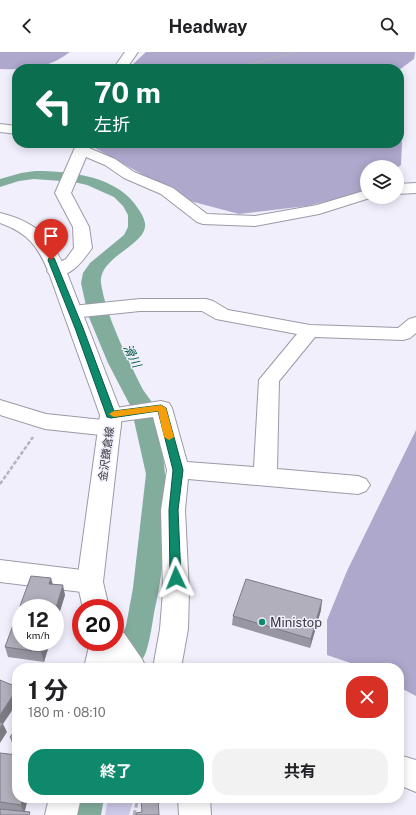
<!DOCTYPE html>
<html lang="ja">
<meta charset="utf-8">
<style>
body{margin:0;font-family:"Public Sans","Noto Sans JP",sans-serif;background:#f2f2f2;color:#202124;height:100vh;display:flex;flex-direction:column;font-size:15px;white-space:nowrap}
*{box-sizing:border-box;margin:0}
p{font-size:13px;color:#757577}
.icon{flex:none;width:22px;height:22px;fill:none;stroke:currentColor;stroke-width:2;stroke-linecap:round;stroke-linejoin:round}
.map{position:relative;flex:1;overflow:hidden}
.sheet{position:absolute;left:12px;top:611px;width:392px;height:140px;display:flex;flex-direction:column;background:#fff;border-radius:16px;box-shadow:0 2px 10px #0003}
.sheet>*{flex:none}
.top-card{position:absolute;left:12px;top:12px;width:392px;height:84px;border-radius:16px;box-shadow:0 2px 10px #0003;background:#0b6e4f;color:#fff;overflow:hidden}
.fabs{position:absolute;left:360px;top:108px;display:grid;gap:8px}
.fabs a{display:grid;place-items:center;width:44px;height:44px;border-radius:50%;background:#fff;box-shadow:0 2px 10px #0003;font-size:20px}
.speed{position:absolute;left:12px;top:547px;display:flex;gap:8px;font-size:20px;font-weight:700;text-align:center}
.speed>*{display:grid;place-content:center;width:52px;height:52px;border-radius:50%;background:#fff;box-shadow:0 2px 10px #0003;line-height:1}
.speed small{font-size:10px;font-weight:400}
.speed .limit{border:6px solid #d22;background:#fff;color:#111}
.pin{position:absolute;display:grid;place-items:center;width:34px;height:34px;color:#fff;margin:-41px -17px;border-radius:50% 50% 50% 0;rotate:-45deg;box-shadow:0 0 4px #0007}
.pin .icon{rotate:45deg}
.me{position:absolute;width:44px;margin:-22px;rotate:358deg;stroke-linejoin:round;filter:drop-shadow(0 0 3px #0008)}
.turn{display:flex;align-items:center;gap:14px;height:84px;padding:0 16px;font-size:18px}
.turn .icon{width:52px;height:52px;stroke-width:2.5}
.turn b{display:block;font-size:28px;line-height:34px}
.round{display:grid;place-items:center;flex:none;width:42px;height:42px;border-radius:16px;background:#f2f2f2}
.overview{display:flex;align-items:center;justify-content:space-between;height:68px;padding:0 16px}
h1{font-size:24px;font-weight:700;line-height:30px}
.primary-button{display:flex;gap:8px;margin-top:auto;padding:8px 16px}
.primary-button a{flex:1;height:46px;border-radius:16px;background:#0f896b;color:#fff;font-size:16px;font-weight:700;line-height:46px;text-align:center}
.primary-button a+a{background:#f2f2f2;color:#202124}
header{display:flex;justify-content:space-between;align-items:center;height:52px;padding:0 16px;background:#fff;font-size:18px;font-weight:700}
.map>svg:first-child{display:block}
.green{fill:#ccc8e7}
.forest{fill:#ada8cc}
.water{fill:#82ad9d}
.lines{fill:none;stroke-linecap:round;stroke-linejoin:round}
.minor-casing{stroke:#9b9aa6;stroke-width:2}
.major-casing{stroke:#9b9aa6;stroke-width:2}
.path-far2{stroke:#b4b3bd;stroke-width:1.5;stroke-dasharray:2.5 1;stroke-linecap:butt}
.path-far1{stroke:#b4b3bd;stroke-width:2.5;stroke-dasharray:4 2;stroke-linecap:butt}
.path{stroke:#b4b3bd;stroke-width:3;stroke-dasharray:5 2.5;stroke-linecap:butt}
.minor{fill:#fff;fill-rule:evenodd}
.major{fill:#fff;fill-rule:evenodd}
.wall{fill:#9896a1}
.shaded-wall{fill:#7c7a83}
.building{fill:#b1afbb;stroke:#7c7a83}
.route{fill:#0f896b;stroke:#0a5946}
.slow{fill:#f59e0b}
.poi-dot{fill:#0f896b;stroke:#f1effc;stroke-width:1.5}
.labels{text-anchor:middle;stroke-width:3;stroke-linejoin:round;paint-order:stroke}
.street-label{font-size:11px;fill:#3a3a3f;stroke:#f1effc}
.water-label{font-size:12px;font-style:italic;fill:#045a46;stroke:#f1effc}
.near-poi-label{font-size:13px;fill:#3a3a3f;stroke:#f1effc;text-anchor:start}
</style>
<header><svg class="icon" aria-label="back" viewBox="0 0 24 24"><path d="M15 5l-7 7 7 7"/></svg>Headway<svg class="icon" aria-label="search" viewBox="0 0 24 24"><circle cx="10" cy="10" r="6"/><path d="M15 15l6 6"/></svg></header>
<div class="map">
<svg width="416" height="763" viewBox="0 0 416 763">
<rect width="100%" height="100%" fill="#f1effc"/>
<path class="green" d="M108,746H134L129,763H105Z"/>
<g class="forest">
<path d="M0,0H70C48,17 26,18 0,17Z"/>
<path d="M146,0H415L414,7L399,18L125,17L131,14Z"/>
<path d="M399,86L402,90L401,113L397,116L367,115V138L362,141L307,154L239,162L190,149L95,96L94,91H399Z"/>
<path d="M416,378V644L399,635V616H365L327,603V568L347,519Z"/>
</g>
<g class="water">
<path d="M35,119C71,119 119,124 139,158C142,162 146,170 145,175C142,195 98,206 101,231C106,264 126,303 141,334C144,341 151,347 154,354C159,364 159,376 161,387C170,446 167,503 154,561C152,573 150,588 146,600C144,605 140,611 137,616H106L126,574L133,536L146,422L131,355L108,311L88,263L81,231L83,221L90,211L124,183L128,175V163L123,154L114,145L87,133L74,130L34,127L19,129L0,135V127L21,121Z"/>
<path d="M76,746H104L101,763H72Z"/>
</g>
<g class="lines">
<g class="minor-casing">
<g id="minor">
<path d="M125,0H138L126,17H113Z"/>
<path d="M0,72L17,74V82L0,80Z"/>
<path d="M77,91H91L89,96L115,107L134,120L173,136L207,162L255,164L317,153L367,138V145H373L319,162L255,174L203,172L197,170L161,142L124,126L105,113L86,105L71,141L89,175L92,196C82,210 69,228 50,223L47,219L50,215L66,207L74,196L73,175L55,141Z"/>
<path d="M416,131V141L397,142V132Z"/>
<path d="M140,247H206L213,249L228,258L310,273L398,276L409,267L416,265V281L410,286L403,288L315,285L279,329L277,417L358,424L366,427L370,433L366,439L358,442L188,427L185,458L189,540L188,577L181,616H153L160,577L163,540L161,458L167,418L153,365L115,370L118,371L121,376L118,381L110,384L45,377L0,363V348L46,362L103,368L100,363L103,358L161,349L169,351L172,356L187,410L254,415L259,328L297,282L216,267L202,259H140L72,266L65,264L63,260L65,256L72,254Z"/>
<path d="M0,508L90,519L99,522L103,530L99,538L90,541L0,530Z"/>
<path d="M115,584L118,590L112,616H84L90,590H115Z"/>
<path d="M399,703L416,708V740L399,733Z"/>
<path d="M49,746H81L77,763H45Z"/>
</g>
</g>
<g class="major-casing">
<g id="major">
<path d="M0,161C37,170 52,186 67,221L122,363L103,530L109,556H83L77,530L100,363L49,221C38,194 28,181 0,171Z"/>
<path d="M115,578L124,581L142,607L146,616H116L100,590H115Z"/>
<path d="M178,746H210L211,763H179Z"/>
</g>
</g>
<path class="path-far2" d="M232,17L296,0"/>
<path class="path-far1" d="M0,432L33,385"/>
<path class="path" d="M134,763L138,746"/>
<use href="#minor" class="minor"/>
<use href="#major" class="major"/>
</g>
<g class="wall">
<path d="M53,532L65,543L44,610L8,605L5,595Z"/>
<path d="M321,558L310,596L232,573L233,564Z"/>
<path d="M17,676V697L13,694L10,685Z"/>
<path d="M0,702L17,746H28L25,759L0,763Z"/>
</g>
<g class="shaded-wall">
<path d="M51,526L54,536L49,532Z"/>
<path d="M63,533L65,543L55,575V559Z"/>
<path d="M322,548L321,558L310,596L311,587Z"/>
<path d="M45,590H50L44,610L41,600Z"/>
<path d="M17,637V651L3,672L7,680L0,691V663Z"/>
<path d="M23,746H28L24,761L21,753Z"/>
</g>
<g class="building">
<path d="M31,524L51,526L49,532L63,533L55,559V556H21V590H45L41,600L5,595Z"/>
<path d="M246,527L322,548L311,587L233,564Z"/>
<path d="M0,628L17,635V637L0,663Z"/>
<path d="M0,670L3,671L0,677Z"/>
<path d="M17,676V690L10,685Z"/>
<path d="M0,701L17,703V746H23L21,753L0,750Z"/>
<path d="M146,746H158L159,763H136V761L142,760L141,748L146,747Z"/>
<path d="M0,757L30,760L29,763H0Z"/>
</g>
<path class="route" d="M49,206H54L55,208L83,276L114,359L161,353L166,356L183,418L178,458L181,526L179,530L176,531L172,530L170,526L169,458L173,418L158,359L111,366L107,365L75,276L48,208Z"/>
<path class="slow" d="M161,353L166,356L174,385L169,388L164,385L158,359L114,365L109,362L114,359Z"/>
<circle class="poi-dot" cx="262" cy="570" r="4"/>
<g class="labels">
<g class="street-label">
<text transform="translate(106 402) rotate(-82)" y="4">金沢鎌倉線</text>
</g>
<g class="water-label">
<text transform="translate(132 304) rotate(63)" y="4">滑川</text>
</g>
<g class="near-poi-label">
<text x="270" y="575">Ministop</text>
</g>
</g>
</svg>
<div class="fabs">
<a><svg class="icon" aria-label="layers" viewBox="0 0 24 24"><path d="M12 4l9 5-9 5-9-5zM3 14l9 5 9-5"/></svg></a>
</div>
<div class="speed"><div>12<small>km/h</small></div><div class="limit">20</div></div>
<div class="pin" style="left:51px;top:208px;background:#d93025"><svg class="icon" aria-label="arrive" viewBox="0 0 24 24"><path d="M6 21V4h12l-3 4 3 4H6"/></svg></div>
<svg class="me" style="left:176px;top:526px" viewBox="-20 -20 40 40"><path d="M0-17L14 15 0 8-14 15z" fill="#0f896b" stroke="#fff" stroke-width="4"/></svg>
<div class="top-card">
<div class="turn"><svg class="icon" aria-label="left" viewBox="0 0 24 24"><path d="M17 20v-9H6M10 6l-5 5 5 5"/></svg><div><b>70 m</b>左折</div></div>
</div>
<section class="sheet">
<div class="overview"><div><h1>1 分</h1><p>180 m · 08:10</p></div><a class="round" style="background:#d93025;color:#fff"><svg class="icon" aria-label="close" viewBox="0 0 24 24"><path d="M6 6l12 12M18 6L6 18"/></svg></a></div>
<div class="primary-button"><a>終了</a><a>共有</a></div>
</section>
</div>
